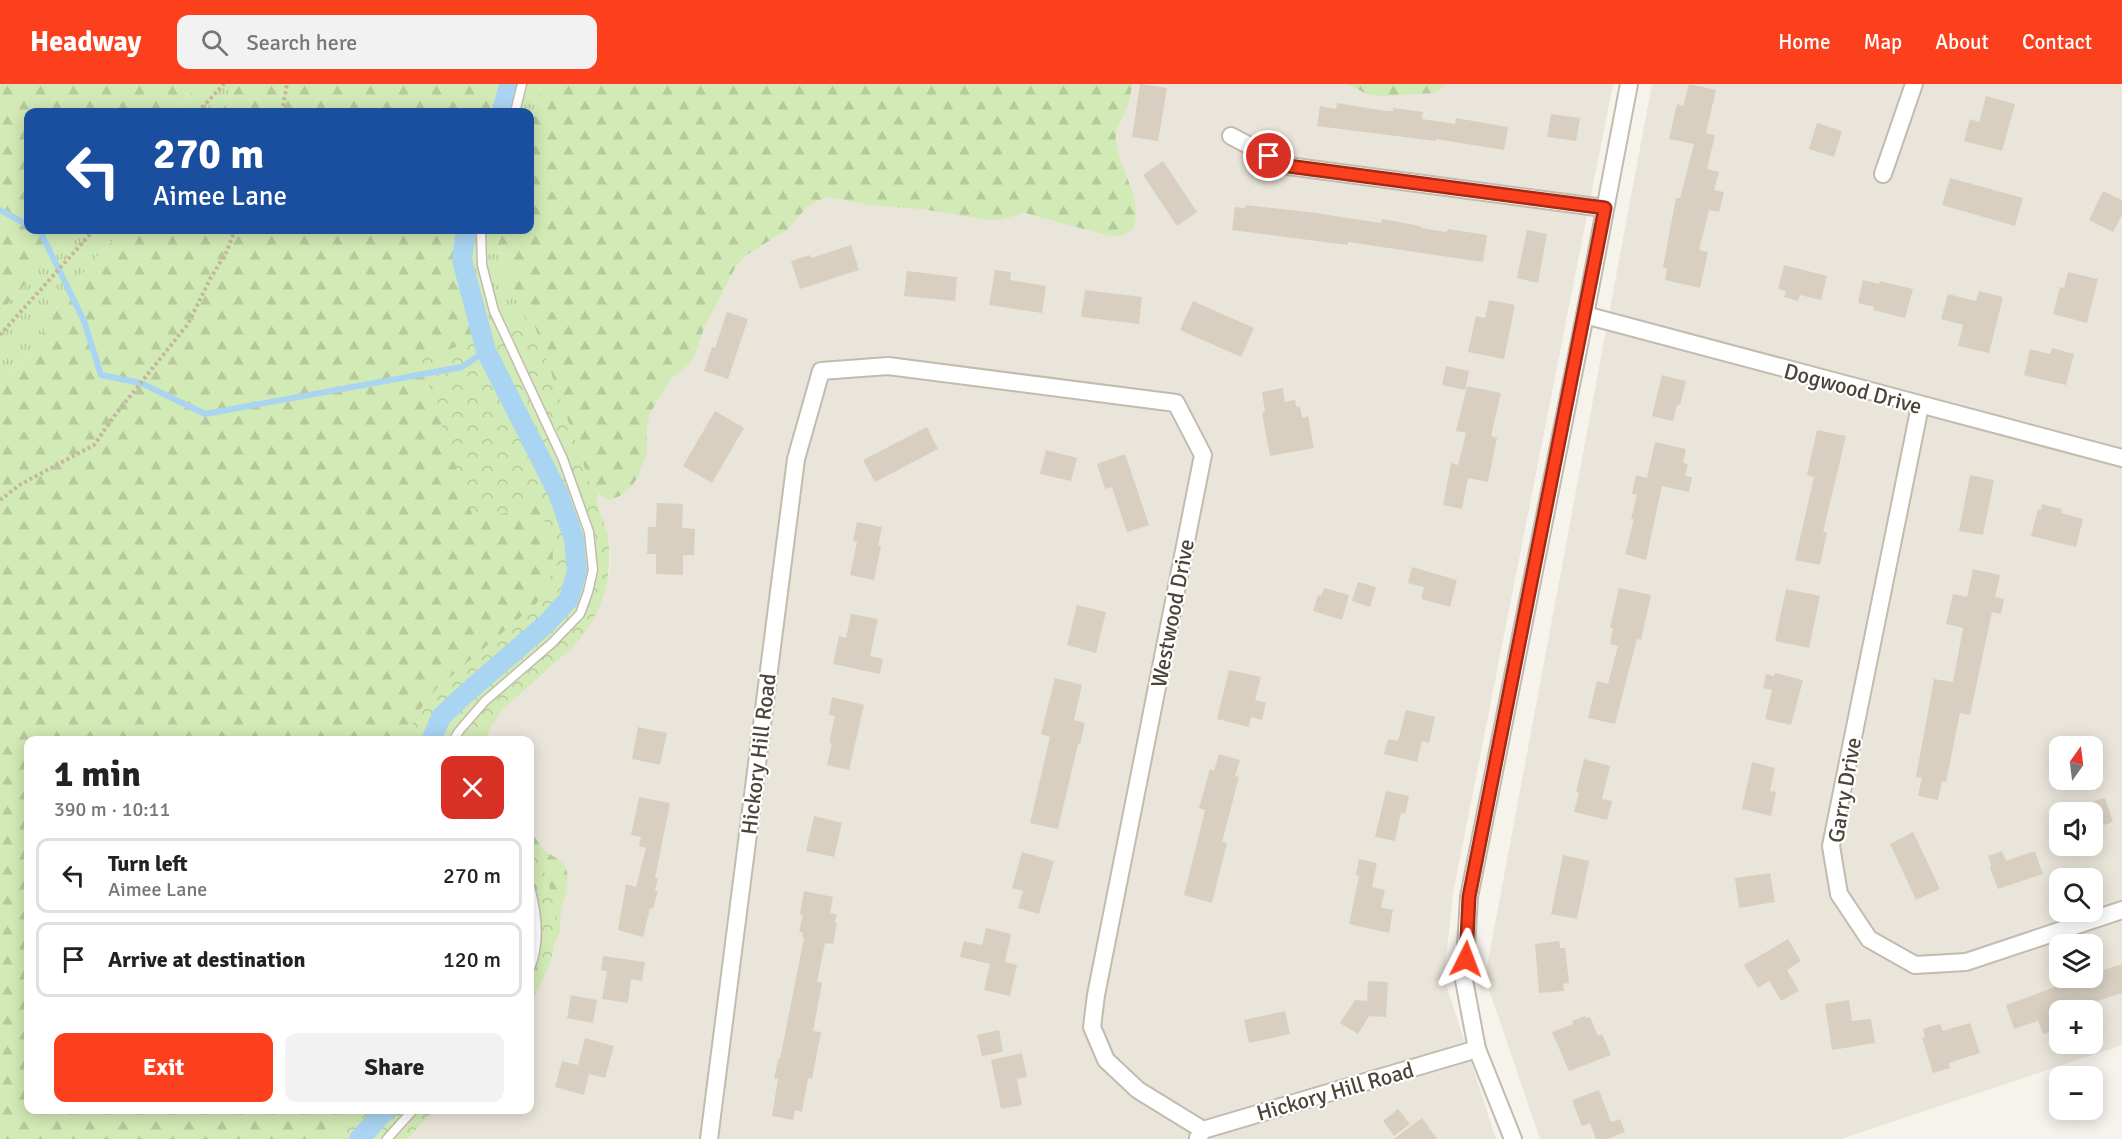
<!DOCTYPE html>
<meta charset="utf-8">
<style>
body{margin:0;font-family:Signika,sans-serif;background:#f2f2f2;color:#222;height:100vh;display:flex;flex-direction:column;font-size:22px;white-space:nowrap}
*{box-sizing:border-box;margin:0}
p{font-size:20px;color:#767676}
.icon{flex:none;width:33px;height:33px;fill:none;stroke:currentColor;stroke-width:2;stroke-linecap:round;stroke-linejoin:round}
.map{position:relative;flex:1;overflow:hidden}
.panel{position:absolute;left:24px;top:652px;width:510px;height:378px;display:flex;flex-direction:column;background:#fff;border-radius:12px;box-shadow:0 3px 15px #0003}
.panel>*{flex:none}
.hud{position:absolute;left:24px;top:24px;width:510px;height:126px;border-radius:12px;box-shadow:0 3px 15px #0003;background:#1a4fa0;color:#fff;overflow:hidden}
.needle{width:39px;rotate:14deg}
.buttons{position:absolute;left:2049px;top:652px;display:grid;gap:12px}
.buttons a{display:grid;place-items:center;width:54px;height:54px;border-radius:12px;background:#fff;box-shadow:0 3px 15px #0003;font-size:30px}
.pin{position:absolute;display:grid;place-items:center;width:51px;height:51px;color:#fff;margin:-26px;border:3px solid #fff;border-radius:50%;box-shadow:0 2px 6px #0007}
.me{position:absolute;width:66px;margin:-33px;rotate:3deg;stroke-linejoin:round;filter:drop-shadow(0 0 4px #0008)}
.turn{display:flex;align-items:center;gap:21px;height:126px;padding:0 30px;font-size:27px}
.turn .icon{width:78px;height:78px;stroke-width:2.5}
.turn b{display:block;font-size:42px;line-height:51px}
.round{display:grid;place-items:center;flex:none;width:63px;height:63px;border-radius:12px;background:#f2f2f2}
.summary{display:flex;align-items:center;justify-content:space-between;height:102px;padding:0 30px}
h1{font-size:36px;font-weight:700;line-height:45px}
.button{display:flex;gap:12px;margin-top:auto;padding:12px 30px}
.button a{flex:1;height:69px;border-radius:12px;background:#fc3f1d;color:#fff;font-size:24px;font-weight:700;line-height:69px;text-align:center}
.button a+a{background:#f2f2f2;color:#222}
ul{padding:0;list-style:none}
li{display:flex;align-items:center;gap:18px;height:75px;margin:0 12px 9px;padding:0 18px;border:3px solid #e0e0e0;border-radius:12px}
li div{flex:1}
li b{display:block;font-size:22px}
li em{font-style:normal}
header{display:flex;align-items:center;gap:36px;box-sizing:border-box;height:84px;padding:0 30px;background:#fc3f1d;color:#fff}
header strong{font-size:28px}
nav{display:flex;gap:33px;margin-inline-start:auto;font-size:21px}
.search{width:420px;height:54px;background:#f2f2f2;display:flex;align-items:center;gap:15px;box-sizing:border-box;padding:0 21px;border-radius:12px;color:#767676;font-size:22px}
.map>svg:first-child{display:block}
.residential{fill:#eae5da;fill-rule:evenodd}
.grass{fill:url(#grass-tufts)}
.forest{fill:url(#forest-firs)}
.park{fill:url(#park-crowns)}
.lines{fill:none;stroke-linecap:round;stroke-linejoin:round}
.stream{stroke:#a9d4f2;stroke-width:6}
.canal{stroke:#a9d4f2;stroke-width:20}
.building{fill:#d8cfc1}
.service-casing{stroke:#c2bbae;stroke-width:11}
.minor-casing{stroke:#c2bbae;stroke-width:20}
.path{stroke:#c4b79f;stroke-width:4;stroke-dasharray:3 3;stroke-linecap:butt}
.service{stroke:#fff;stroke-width:8}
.minor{stroke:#fff;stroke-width:16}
.route-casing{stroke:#a42913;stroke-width:15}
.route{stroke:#fc3f1d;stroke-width:10}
.labels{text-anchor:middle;stroke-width:4.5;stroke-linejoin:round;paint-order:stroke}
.street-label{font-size:22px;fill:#4b4439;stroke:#fff}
</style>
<header>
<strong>Headway</strong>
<div class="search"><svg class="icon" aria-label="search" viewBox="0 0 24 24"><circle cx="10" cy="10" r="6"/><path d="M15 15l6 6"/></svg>Search here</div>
<nav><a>Home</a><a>Map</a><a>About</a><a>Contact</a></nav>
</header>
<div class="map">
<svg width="2122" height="1055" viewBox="0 0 2122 1055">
<defs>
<pattern id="grass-tufts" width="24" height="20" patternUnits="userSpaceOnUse" patternTransform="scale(1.5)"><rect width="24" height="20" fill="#d2eab5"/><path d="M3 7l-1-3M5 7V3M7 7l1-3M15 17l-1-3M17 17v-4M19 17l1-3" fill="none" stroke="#b6ca9c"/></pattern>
<pattern id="forest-firs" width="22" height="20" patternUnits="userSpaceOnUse" patternTransform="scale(1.5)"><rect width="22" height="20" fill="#d2eab5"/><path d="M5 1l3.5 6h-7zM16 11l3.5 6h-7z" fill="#b6ca9c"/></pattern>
<pattern id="park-crowns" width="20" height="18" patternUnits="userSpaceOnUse" patternTransform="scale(1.5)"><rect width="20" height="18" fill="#d2eab5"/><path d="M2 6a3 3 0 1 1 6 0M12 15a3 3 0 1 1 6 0" fill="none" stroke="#b6ca9c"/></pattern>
</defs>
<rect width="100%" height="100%" fill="#f6f3ec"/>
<g class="residential">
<path d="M1102,0H1613L1453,809L1444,894L1496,1055H408L434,1026H530V917L548,884L530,759V657H466L609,493L610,471L608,450L591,400L589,401L650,68L1086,140Z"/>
<path d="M1652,0H2122V961L1841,1055H1540L1485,894ZM2060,663H2092V696H2060ZM2060,729H2092V762H2060ZM2060,795H2092V828H2060ZM2060,861H2092V894H2060ZM2060,927H2092V960H2060Z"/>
</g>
<g class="grass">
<path d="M198,0H240L220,28H176Z"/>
<path d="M498,0H543L530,35V28H490Z"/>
<path d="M73,146H125L104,165L67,207L31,269L0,302V229Z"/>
<path d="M460,146H500L498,161L510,198L532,246L578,377L597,409L596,490L576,549L552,581L504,624L489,646L485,657H425L494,281L469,206Z"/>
</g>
<g class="forest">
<path d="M0,0H198L176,28H28V146H73L0,229Z"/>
<path d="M240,0H498L490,28H220Z"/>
<path d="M543,0H1132C1131,7 1130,16 1127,23C1123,34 1114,45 1116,57C1120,88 1144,115 1133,146L1122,152H1110L1024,129L1000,136H987L922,125L868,121L829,113L817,117L806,124L788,145L745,172L736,182L704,244L696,268L690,279L670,296L650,329L647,343V369L638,393L631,403L620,412L608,416L597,409L578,377L532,246L510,198L498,161L500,146H530V35Z"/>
<path d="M1347,0H1446L1435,9L1380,12L1367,10Z"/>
<path d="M125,146H460L469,206L494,281L544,401L571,479L425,657H28V1026H377L351,1055H0V302L31,269L67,207L104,165Z"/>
<path d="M530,750C537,753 537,758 542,764C548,771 563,775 566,785C571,799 564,813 561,827C560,833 561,839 560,845C558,861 541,877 530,887Z"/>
</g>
<g class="park">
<path d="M533,237L608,450C613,497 604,528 572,564L477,644L466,657H407C411,637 423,620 436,605L536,520C565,483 551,457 538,418L475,439L420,275Z"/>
<path d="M530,759C560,810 568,866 530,917Z"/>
<path d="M358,1026H434L408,1055H331Z"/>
</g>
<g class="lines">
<g class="stream">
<path d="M0,126L28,141"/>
<path d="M37,146L40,147L84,237L101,291L141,299L205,330L462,283L486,267"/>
</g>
<g class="canal">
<path d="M502,28L509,0"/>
<path d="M431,657L441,633L463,612L546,540L569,515L577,487L574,455L558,409L486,267L462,176L466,146"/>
<path d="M359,1055L386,1026"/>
</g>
</g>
<g class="building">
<path d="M1140,0L1167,4L1158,57L1132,53Z"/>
<path d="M1689,0L1716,6L1706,49L1715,51L1707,85L1719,88L1714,106L1724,108L1719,128L1709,126L1699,166L1708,168L1700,204L1665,196L1667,185L1663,183L1676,114H1680L1694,60L1669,55L1677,20L1683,22Z"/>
<path d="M1986,12L2015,20L2002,67L1964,57L1970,35L1979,38Z"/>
<path d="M1337,19L1386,27H1393V24L1423,28L1422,35L1455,40L1456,34L1508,43L1504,66L1436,55V57L1317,42L1320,22L1336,25Z"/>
<path d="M1551,30L1580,34L1576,57L1547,53Z"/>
<path d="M1817,39L1842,47L1834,73L1809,65Z"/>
<path d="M1163,77L1197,128L1177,142L1143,91Z"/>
<path d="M1950,94L2023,114L2015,142L1942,121Z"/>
<path d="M2103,107L2122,116V131L2113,148L2089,136Z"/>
<path d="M1246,121L1316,129L1381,139L1382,135L1420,142L1421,144L1446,148L1448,145L1487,151L1483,178L1348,158V161L1232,146L1235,123L1245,124Z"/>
<path d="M1527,146L1547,150L1538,199L1517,194Z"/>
<path d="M851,161L859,186L800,205L791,177L810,171L811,174Z"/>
<path d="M1784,181L1827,192L1821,216L1800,211L1798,217L1784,213L1786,207L1778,205Z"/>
<path d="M995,186L1011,188L1010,196L1046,202L1042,229L989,221Z"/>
<path d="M907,187L957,193L955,217L904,212Z"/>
<path d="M2068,188L2098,195L2087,239L2053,230L2060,203L2064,204Z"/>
<path d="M1863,196L1879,200L1880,197L1913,205L1905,234L1873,226L1874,223L1858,219Z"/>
<path d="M1085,206L1142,213L1139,240L1081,233Z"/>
<path d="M1979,207L2003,213L1989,269L1958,262L1963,241L1941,235L1948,210L1976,217Z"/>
<path d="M1489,216L1515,221L1504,275L1468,268L1476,232L1485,234Z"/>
<path d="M1193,217L1254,244L1241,273L1180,246Z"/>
<path d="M727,228L748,235L728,295L704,287L712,263L715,264Z"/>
<path d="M2052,264L2074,270L2066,301L2024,291L2030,265L2050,270Z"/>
<path d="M1446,282L1469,287L1465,306L1442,301Z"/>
<path d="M1662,291L1686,297L1680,321H1677L1673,337L1652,332Z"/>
<path d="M1467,302L1501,309L1491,352L1497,354L1488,398L1468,394L1462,425L1443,421L1451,379L1458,381L1466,349L1456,347Z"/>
<path d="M1283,304L1285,318L1295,316L1296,323L1300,322L1302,334L1308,332L1314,364L1270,372L1262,329L1265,328L1262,308Z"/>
<path d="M715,327L744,344L712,399L683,382Z"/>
<path d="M927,343L938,365L875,398L863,376Z"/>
<path d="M1817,346L1846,352L1823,448L1827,449L1820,481L1795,476L1814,393L1807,391Z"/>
<path d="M1655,358L1686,365L1683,379L1688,380L1685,392L1692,393L1689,408L1662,402L1646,476L1625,470L1634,435H1631L1637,411L1632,410L1636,391L1647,394Z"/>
<path d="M1046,366L1077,374L1071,397L1040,390Z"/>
<path d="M1125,370L1149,441L1127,448L1112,403L1105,405L1097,380Z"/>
<path d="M1970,391L1994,396L1983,451L1959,447Z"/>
<path d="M657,419L683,420L682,444L695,445L694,471H683V491L656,490V470H647L648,443H656Z"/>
<path d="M2042,420L2062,425L2061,429L2083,435L2076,463L2031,452L2038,425L2041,426Z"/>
<path d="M857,438L882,443L878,461L881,462L874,496L850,491L857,458L853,457Z"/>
<path d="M1412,483L1457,496L1450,523L1421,515L1424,503L1408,499Z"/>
<path d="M1973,485L2000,491L1995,513L2004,515L2001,530L1992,528L1970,631L1960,629L1946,698L1942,697L1938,716L1918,712L1922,694L1916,693L1934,595L1953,598L1963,544L1946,540L1953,510L1967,513Z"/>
<path d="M1358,498L1376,503L1370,523L1352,517Z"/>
<path d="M1324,504L1349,511L1342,536L1313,527L1318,511L1321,512Z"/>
<path d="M1619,504L1651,511L1641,556L1637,555L1615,640L1588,634L1597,597L1608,600L1618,562L1610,560L1613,544H1610Z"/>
<path d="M1786,505L1820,512L1809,564L1775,557Z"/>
<path d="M1077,521L1106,528L1096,569L1067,561Z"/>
<path d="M851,530L878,535L870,572L883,575L880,590L833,580L839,552L846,554Z"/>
<path d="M1229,586L1261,593L1255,616L1266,619L1262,636L1251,633L1249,643L1217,635Z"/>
<path d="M1775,589L1803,596L1791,641L1765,635L1772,606L1763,604L1766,590L1774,592Z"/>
<path d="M1055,594L1082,601L1074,636L1085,639L1080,660H1078L1058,745L1030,739L1050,653L1041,650Z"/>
<path d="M832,613L864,621L849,686L827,681L832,660L829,659L835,632L829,631Z"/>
<path d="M1406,626L1435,633L1429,659L1422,657L1417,678L1384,670L1388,655L1398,657Z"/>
<path d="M638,643L667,649L660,681L632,675Z"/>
<path d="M1219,670L1240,676L1235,692L1239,693L1222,758L1227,759L1212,819L1184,811L1205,726L1199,724L1210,685L1214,687Z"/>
<path d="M1584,675L1610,682L1602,715L1612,717L1607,736L1574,728L1579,709L1576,708Z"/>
<path d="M1752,678L1775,684L1770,707L1776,708L1771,732L1742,725Z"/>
<path d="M1386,707L1409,712L1405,730L1401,729L1395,757L1375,753Z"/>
<path d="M639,713L670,719L655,794H658L655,807H658L653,825L650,824L643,853L618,846L626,800L636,803L646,764L639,762L641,753L631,751Z"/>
<path d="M2105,714L2113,738L2092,745V718Z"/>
<path d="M814,732L842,739L834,773L806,767Z"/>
<path d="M1913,748L1940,805L1916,816L1890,760Z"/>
<path d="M2002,767L2006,777L2035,767L2043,790L1998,805L1990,784L1991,781L1988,772Z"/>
<path d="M1022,768L1054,777L1039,830L1018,824L1023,807L1012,804Z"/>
<path d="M1563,771L1589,777L1577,835L1551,830Z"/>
<path d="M1359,775L1377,779L1372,803L1385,806L1381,823L1393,826L1389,849L1349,840L1359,792L1356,791Z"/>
<path d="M1770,789L1775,818L1739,824L1735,794Z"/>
<path d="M804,807L833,813L830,829L837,830L835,838L837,839L833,860L825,859L817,898L822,899L813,947L821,948L812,995L808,994L802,1028L795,1026L793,1036L772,1032L778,995H774L778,975H780L804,854L802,853L803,849L799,848L803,831L800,830Z"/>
<path d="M986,844L1011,850L1005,878L1017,881L1010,912L984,906L990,880L960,873L964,857L982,861Z"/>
<path d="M1788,855L1801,877L1787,886L1799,907L1781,917L1769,897L1758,904L1744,881Z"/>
<path d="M1559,857L1560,864H1565L1569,899L1563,900L1564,907L1539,909L1535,860Z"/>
<path d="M603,872L645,878L642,897L631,895L628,919L602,915L607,887L601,886Z"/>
<path d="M2122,880V909L2067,927H2060V929L2055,931L2060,945L2043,950L2038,937L2014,945L2006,921L2063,900L2064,903L2103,890L2104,886Z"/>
<path d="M1368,897L1388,898L1386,933L1369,932L1358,950L1340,939L1355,916L1367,917Z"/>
<path d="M571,911L597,916L593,939L567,934Z"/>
<path d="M1849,916L1852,937L1871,935L1875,959L1832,966L1825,920Z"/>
<path d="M1285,927L1290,950L1249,959L1244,936Z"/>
<path d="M1585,932L1586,934L1590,933L1598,952L1602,950L1611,971L1569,987L1552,948L1573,940L1572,937Z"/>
<path d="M1970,939L1980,969L1949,979L1950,984L1933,989L1922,954L1925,953L1923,945L1940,940L1943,947Z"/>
<path d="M999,946L1003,968L982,972L977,951Z"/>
<path d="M585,954L614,962L605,994L589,990L584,1011L555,1003L562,977L578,981Z"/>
<path d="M1022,969L1027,993L1017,995L1022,1021L1001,1025L991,976Z"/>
<path d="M1599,1006L1611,1038L1620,1035L1625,1048L1607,1055H1596L1590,1039L1582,1042L1572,1016Z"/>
<path d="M1398,1025L1410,1040L1394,1052L1383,1037Z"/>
<path d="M1422,1034L1437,1055H1394Z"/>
</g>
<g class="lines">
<g class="service-casing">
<g id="service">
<path d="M515,28L522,0"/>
<path d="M453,657L459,647L485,617L552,559L580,530L588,508L593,486L589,448L563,375L494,227L482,181L481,146"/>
<path d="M530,803C537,829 541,858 530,884"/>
<path d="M387,1055L413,1026"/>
</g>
</g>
<g class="minor-casing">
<g id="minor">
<path d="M1231,52L1288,82L1604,124"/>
<path d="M1883,90L1914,0"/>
<path d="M1585,231L2122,374"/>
<path d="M1920,322L1831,762L1839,810L1869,855L1915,881L1966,878L2122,826"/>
<path d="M1198,1054L1203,1046L1477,965"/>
<path d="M709,1055L796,375L821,287L888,282L1176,319L1203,371L1096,911L1092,943L1106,976L1138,1006L1203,1046"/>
<path d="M1513,1055L1477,965L1464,896L1469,813L1585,231L1629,0"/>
</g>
</g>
<g class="path">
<path d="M198,28L224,0"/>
<path d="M282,28L287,0"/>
<path d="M0,251L94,146"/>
<path d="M0,416L21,400L94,361L115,331L188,240L210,195L226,169L235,146"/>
</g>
<use href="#service" class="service"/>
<use href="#minor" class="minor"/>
</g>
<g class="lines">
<g class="route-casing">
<path id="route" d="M1269,72L1288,82L1605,124L1469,813L1466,875"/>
</g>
<use href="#route" class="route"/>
</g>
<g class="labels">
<g class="street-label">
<text transform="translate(1853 304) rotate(15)" y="8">Dogwood Drive</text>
<text transform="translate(1172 529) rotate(-79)" y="8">Westwood Drive</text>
<text transform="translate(758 670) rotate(-83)" y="8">Hickory Hill Road</text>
<text transform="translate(1844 706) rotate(-80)" y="8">Garry Drive</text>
<text transform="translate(1335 1007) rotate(-16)" y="8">Hickory Hill Road</text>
</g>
</g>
</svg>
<div class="buttons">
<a><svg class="needle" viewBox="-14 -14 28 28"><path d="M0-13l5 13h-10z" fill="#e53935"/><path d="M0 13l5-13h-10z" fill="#767676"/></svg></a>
<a><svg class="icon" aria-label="sound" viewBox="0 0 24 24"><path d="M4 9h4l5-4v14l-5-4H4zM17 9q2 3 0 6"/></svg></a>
<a><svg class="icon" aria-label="search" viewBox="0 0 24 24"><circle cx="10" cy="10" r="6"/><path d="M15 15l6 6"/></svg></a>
<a><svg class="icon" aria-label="layers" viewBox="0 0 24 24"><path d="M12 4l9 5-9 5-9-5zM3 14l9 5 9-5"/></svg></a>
<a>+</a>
<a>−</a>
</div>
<div class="pin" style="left:1269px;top:72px;background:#d93025"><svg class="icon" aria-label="arrive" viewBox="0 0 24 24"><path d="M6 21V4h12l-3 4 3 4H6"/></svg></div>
<svg class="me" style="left:1466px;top:875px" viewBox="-20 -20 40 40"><path d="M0-17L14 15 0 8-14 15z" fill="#fc3f1d" stroke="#fff" stroke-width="4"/></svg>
<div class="hud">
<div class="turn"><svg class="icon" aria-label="left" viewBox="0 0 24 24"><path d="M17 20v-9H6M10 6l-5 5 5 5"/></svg><div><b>270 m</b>Aimee Lane</div></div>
</div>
<section class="panel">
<div class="summary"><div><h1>1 min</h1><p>390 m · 10:11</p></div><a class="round" style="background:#d93025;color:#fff"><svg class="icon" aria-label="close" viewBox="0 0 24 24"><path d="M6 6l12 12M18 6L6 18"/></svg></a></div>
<ul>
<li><svg class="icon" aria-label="left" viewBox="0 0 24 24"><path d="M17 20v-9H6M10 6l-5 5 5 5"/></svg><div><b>Turn left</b><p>Aimee Lane</p></div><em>270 m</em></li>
<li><svg class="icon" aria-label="arrive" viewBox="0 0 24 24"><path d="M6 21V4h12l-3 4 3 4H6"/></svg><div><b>Arrive at destination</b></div><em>120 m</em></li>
</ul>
<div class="button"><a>Exit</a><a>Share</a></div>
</section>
</div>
